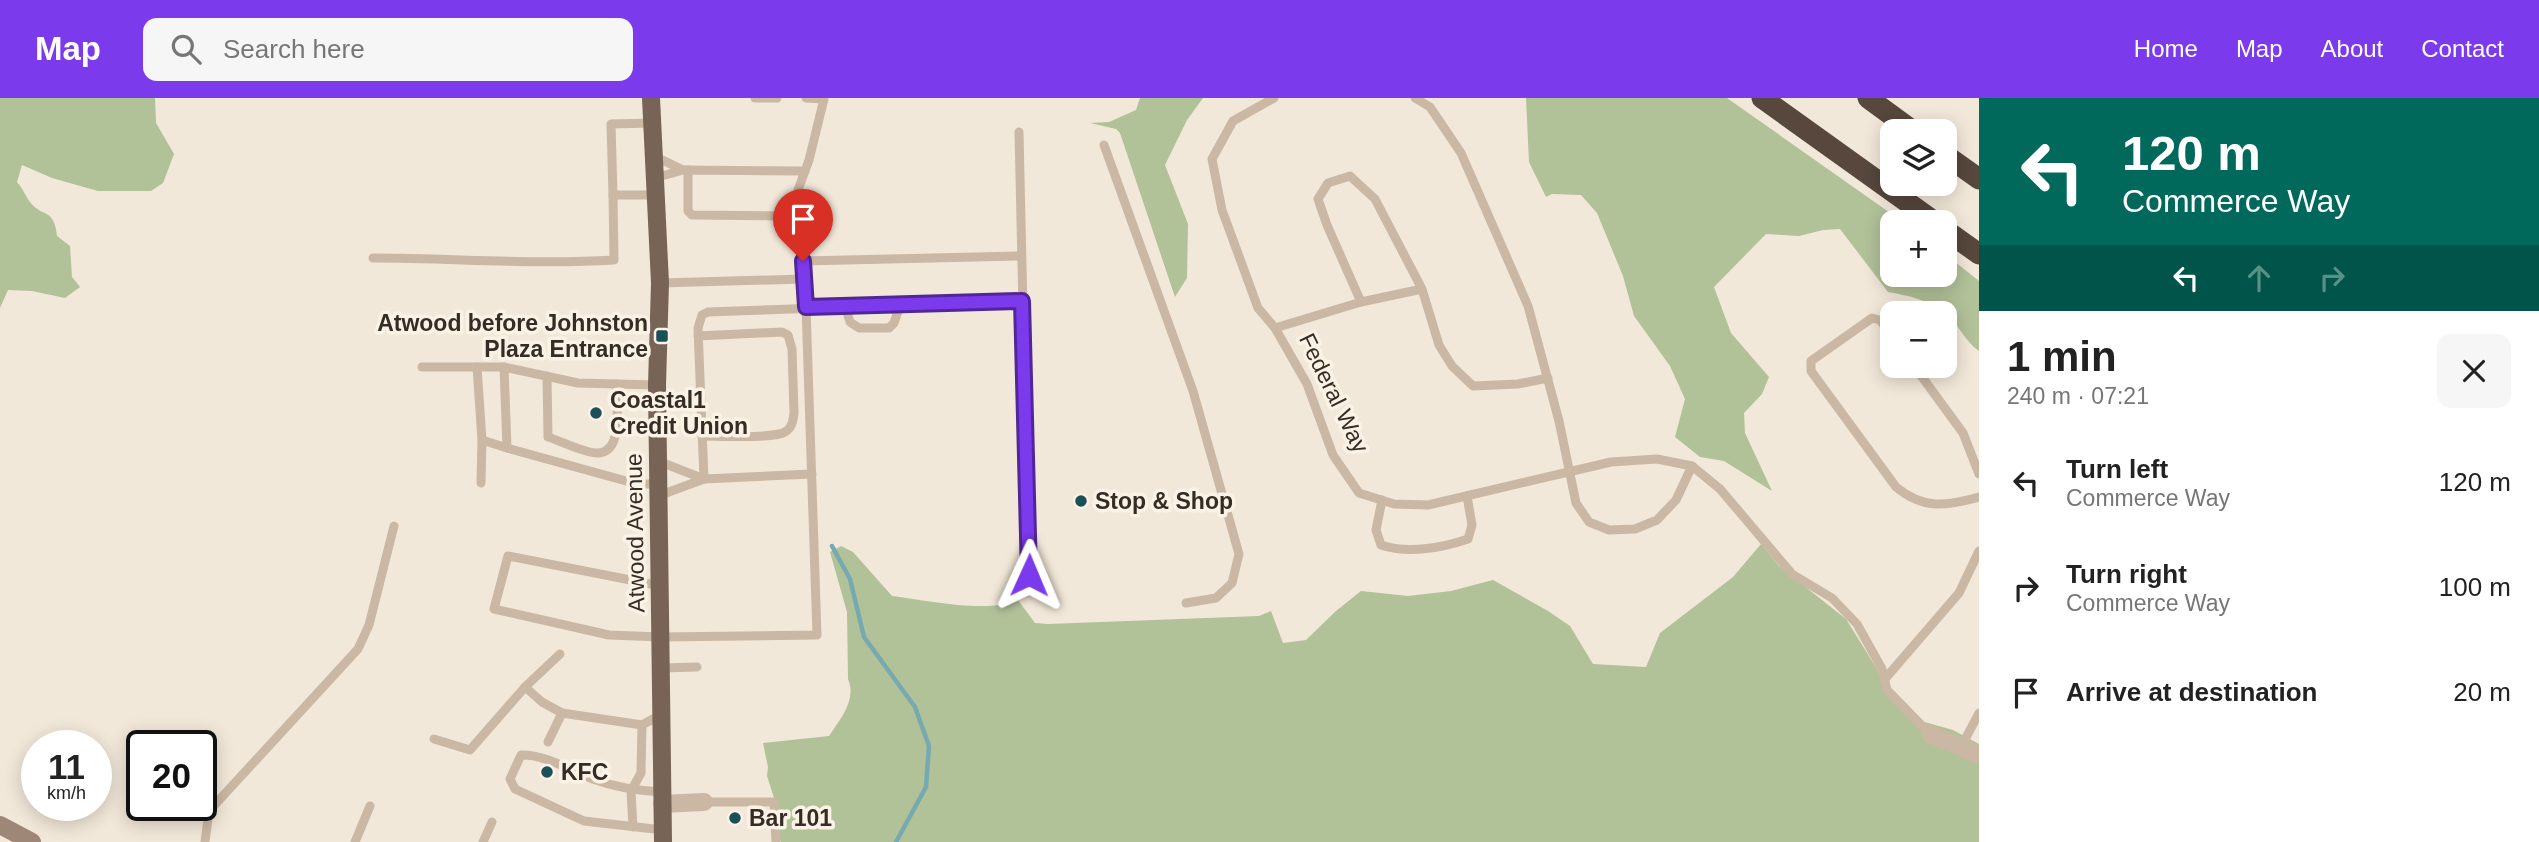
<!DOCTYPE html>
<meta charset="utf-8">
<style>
body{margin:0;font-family:Helvetica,sans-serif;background:#f6f6f6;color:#222;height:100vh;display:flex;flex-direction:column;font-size:26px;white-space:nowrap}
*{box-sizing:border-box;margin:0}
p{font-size:23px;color:#767676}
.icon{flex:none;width:38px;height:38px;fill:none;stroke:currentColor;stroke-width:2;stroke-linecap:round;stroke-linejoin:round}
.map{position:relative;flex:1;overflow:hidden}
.sheet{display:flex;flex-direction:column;background:#fff;width:560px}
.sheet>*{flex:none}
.banner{background:#00695c;color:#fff;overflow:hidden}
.fabs{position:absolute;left:1880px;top:21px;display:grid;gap:14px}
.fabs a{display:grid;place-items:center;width:77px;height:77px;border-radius:14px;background:#fff;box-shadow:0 4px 18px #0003;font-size:35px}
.speed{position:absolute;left:21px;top:632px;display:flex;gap:14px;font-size:35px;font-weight:700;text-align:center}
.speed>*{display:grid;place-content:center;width:91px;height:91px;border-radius:50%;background:#fff;box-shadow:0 4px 18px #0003;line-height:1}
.speed small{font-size:18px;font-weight:400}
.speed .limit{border:4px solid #111;border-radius:10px;background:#fff;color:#111}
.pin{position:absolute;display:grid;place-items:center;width:60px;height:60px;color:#fff;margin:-72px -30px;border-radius:50% 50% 50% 0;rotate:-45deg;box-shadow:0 0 7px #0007}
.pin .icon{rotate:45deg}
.me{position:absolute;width:77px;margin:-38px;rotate:1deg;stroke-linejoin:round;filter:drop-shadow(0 0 5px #0008)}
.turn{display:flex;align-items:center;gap:24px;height:147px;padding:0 28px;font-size:32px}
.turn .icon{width:91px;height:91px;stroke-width:2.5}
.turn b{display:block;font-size:49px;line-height:60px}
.lanes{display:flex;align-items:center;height:66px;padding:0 28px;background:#0003;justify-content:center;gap:35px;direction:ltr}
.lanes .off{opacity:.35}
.round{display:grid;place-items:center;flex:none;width:74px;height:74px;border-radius:14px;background:#f6f6f6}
.summary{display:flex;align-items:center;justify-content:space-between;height:119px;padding:0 28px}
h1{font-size:42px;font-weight:700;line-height:52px}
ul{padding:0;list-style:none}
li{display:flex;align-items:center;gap:21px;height:105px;padding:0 28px}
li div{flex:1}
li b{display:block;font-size:26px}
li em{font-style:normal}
header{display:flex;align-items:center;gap:42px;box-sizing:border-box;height:98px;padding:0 35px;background:#7c3aed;color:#fff}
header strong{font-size:33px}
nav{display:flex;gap:38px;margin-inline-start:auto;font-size:24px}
.search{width:490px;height:63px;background:#f6f6f6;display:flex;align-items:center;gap:18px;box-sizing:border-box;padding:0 24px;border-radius:14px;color:#767676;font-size:26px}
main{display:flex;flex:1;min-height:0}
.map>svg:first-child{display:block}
.green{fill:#b1c198}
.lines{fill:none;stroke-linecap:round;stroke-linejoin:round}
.stream{stroke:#77aab0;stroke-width:4.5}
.service{stroke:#cab8a4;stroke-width:9}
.minor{stroke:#cab8a4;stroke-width:18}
.secondary{stroke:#9e8776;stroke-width:18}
.primary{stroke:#786457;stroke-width:18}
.motorway{stroke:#57473d;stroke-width:21}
.route-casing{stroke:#51269a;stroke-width:18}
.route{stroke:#7c3aed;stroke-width:12}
.poi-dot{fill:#1b5058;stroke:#faf2e5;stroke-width:2.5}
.labels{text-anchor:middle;stroke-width:7;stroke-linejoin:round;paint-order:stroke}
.poi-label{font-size:23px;font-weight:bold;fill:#352c26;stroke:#faf2e5;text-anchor:start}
.street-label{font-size:23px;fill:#352c26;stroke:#faf2e5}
</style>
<header>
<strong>Map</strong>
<div class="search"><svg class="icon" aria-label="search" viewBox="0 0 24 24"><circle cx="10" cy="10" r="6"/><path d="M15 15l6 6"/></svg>Search here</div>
<nav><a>Home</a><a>Map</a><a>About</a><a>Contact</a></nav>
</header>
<main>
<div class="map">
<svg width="1979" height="744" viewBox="0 0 1979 744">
<rect width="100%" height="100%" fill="#f2e8d9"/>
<g class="green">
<path d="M0,0H155L156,25L174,56L163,85L151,93H98L52,80L22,67L17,84C23,91 25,97 30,104C42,120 54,109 57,138L70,148L72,179L80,189L65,200L32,193L8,192L0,210Z"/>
<path d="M1140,0H1203L1187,22L1165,67L1188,126L1187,180L1175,199L1120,35L1116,31L1090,25L1109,24L1136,12Z"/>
<path d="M1526,0H1727L1903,124H1892V177H1944V155L1979,183V253C1965,244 1959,226 1946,216C1931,203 1907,197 1888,194L1840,131L1823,132L1799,138L1766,136L1714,189L1731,235L1769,279L1762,296L1744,315L1745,335L1772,393L1724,363L1700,359L1675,339L1685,301L1670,268L1634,218L1623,178L1597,115L1581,97L1552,96L1546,99L1529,64Z"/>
<path d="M1761,446L1779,468L1846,521L1877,571L1887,597L1921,623L1953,632L1979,646V744H781L778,739L776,706L767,678L768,669L763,645L829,638C840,621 857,602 848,581L847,514L830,454L841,448L853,454L892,498C925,502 988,516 1018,502L1035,525L1048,526L1259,518L1271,513L1283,545L1306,542L1336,513L1361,493L1408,498L1451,493L1493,482L1548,513L1570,528L1593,566L1646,569L1660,535L1733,479Z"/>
</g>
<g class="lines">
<path class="stream" d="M832,448L850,481L864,539L915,609L929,648L926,689L896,744"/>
<g class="service">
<path d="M755,0H777"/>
<path d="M1274,0L1233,23L1212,61L1222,112L1258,210L1275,230L1307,286L1333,357L1359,395L1394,406L1428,407L1611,364L1657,361L1692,368L1720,391L1792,476L1832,500L1857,526L1882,571L1887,592L1930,636"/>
<path d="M1415,0L1430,9L1461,55L1528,208L1559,323L1576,405L1589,424L1609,432L1635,431L1657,422L1676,402L1692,368"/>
<path d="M1019,34L1029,477"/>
<path d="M1104,47L1193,293L1239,456L1232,485L1216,500L1186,505"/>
<path d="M654,58L683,72"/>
<path d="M688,72V113L692,117L800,118"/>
<path d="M655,80L683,72L805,73"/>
<path d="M613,97L611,26L652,25"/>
<path d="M373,160C454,160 533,167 614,162L613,97H655"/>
<path d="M803,163L1021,158"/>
<path d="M660,185L804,181"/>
<path d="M1422,191L1361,204L1327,127L1318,101L1328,85L1350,78L1375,101L1422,191L1439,247L1452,268L1473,288L1518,286L1548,280"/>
<path d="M845,208L850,224L859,230H889L894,225L900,207"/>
<path d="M1275,230L1361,204"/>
<path d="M698,238L782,234L788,237L792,251L794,315C793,323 792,330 785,334C773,341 719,338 702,338"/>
<path d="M1892,238L1880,222L1872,220L1811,263V273L1896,389C1924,412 1946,408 1979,399"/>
<path d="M1914,268L1963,335L1979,376"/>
<path d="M422,269H504"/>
<path d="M477,269L482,342L507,350"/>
<path d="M547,278L548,339C561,343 584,355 597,355C625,355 616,304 616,286"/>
<path d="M657,287L578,285L504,269L507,350L637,386H658"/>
<path d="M658,363L704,381"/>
<path d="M704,381L698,230L702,217L708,214L1022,203"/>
<path d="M481,385L482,342"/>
<path d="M658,398L704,381L812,376"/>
<path d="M1382,402L1376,432L1381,447C1407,456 1442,450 1468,441L1472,427L1467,398"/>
<path d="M661,488L508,458L494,511L609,537L661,539L817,537L806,209L798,92L809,62L824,1L806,0"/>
<path d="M661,570L697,569"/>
<path d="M1884,582L1959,495L1979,453"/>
<path d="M525,589L560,556"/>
<path d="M434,641L470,652L525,589L542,604L562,615"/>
<path d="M548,644L562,615L642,627"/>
<path d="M1961,649L1979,615"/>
<path d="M663,694C638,693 617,690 593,681C571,673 545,656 521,657L510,681L515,691L584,723L663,732"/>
<path d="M704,704H774L776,744"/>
<path d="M633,729L631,693L641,675L642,627L662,616"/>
<path d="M205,744L209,713L358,551L369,527L394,428"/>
<path d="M355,744L370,708"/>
<path d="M483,744L492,724"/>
</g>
<g class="minor">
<path d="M1930,636L1979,657"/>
<path d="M662,706L704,704"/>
</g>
<path class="secondary" d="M0,727L32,744"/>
<path class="primary" d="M651,0L660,185L657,287L663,744"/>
<g class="motorway">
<path d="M1762,0L1935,124"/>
<path d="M1868,0L1913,33"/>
<path d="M1944,56L1979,81"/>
<path d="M1944,131L1979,156"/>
</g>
</g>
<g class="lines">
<g class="route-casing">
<path id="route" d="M803,163L806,209L1022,203L1029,477"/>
</g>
<use href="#route" class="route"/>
</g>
<g class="poi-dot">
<rect x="655" y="231" width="14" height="14" rx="3.5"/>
<circle cx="596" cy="315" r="7"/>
<circle cx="1081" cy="403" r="7"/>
<circle cx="547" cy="674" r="7"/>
<circle cx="735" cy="720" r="7"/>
</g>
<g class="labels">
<g class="poi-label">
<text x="648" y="233" text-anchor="end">Atwood before Johnston<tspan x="648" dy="26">Plaza Entrance</tspan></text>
<text x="610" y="310">Coastal1<tspan x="610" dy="26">Credit Union</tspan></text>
<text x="1095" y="411">Stop &amp; Shop</text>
<text x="561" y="682">KFC</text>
<text x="749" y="728">Bar 101</text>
</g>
<g class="street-label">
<text transform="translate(1334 295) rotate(64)" y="8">Federal Way</text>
<text transform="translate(635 435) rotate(-91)" y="8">Atwood Avenue</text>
</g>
</g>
</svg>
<div class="fabs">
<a><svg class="icon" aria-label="layers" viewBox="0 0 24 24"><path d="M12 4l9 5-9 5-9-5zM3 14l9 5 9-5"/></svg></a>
<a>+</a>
<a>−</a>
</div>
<div class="speed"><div>11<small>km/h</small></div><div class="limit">20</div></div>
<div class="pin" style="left:803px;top:163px;background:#d93025"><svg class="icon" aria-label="arrive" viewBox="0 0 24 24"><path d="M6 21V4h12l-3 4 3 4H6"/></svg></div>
<svg class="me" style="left:1029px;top:477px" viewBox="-20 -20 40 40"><path d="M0-17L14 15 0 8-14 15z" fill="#7c3aed" stroke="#fff" stroke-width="4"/></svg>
</div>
<section class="sheet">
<div class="banner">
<div class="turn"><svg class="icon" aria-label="left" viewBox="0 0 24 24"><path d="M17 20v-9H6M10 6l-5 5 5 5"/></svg><div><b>120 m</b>Commerce Way</div></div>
<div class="lanes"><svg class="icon" aria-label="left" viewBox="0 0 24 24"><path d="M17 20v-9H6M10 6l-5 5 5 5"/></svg><svg class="icon off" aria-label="ahead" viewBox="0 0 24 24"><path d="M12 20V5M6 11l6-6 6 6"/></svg><svg class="icon off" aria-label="right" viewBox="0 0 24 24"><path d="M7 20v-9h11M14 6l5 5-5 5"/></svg></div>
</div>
<div class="summary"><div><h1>1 min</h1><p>240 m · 07:21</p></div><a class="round"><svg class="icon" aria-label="close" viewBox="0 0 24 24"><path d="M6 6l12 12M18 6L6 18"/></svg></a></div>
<ul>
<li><svg class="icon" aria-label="left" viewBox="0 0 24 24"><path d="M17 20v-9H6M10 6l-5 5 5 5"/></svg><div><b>Turn left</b><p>Commerce Way</p></div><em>120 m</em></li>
<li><svg class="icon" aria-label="right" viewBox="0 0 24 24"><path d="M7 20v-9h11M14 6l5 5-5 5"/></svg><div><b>Turn right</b><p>Commerce Way</p></div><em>100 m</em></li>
<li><svg class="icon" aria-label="arrive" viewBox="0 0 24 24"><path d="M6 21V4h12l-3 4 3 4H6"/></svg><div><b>Arrive at destination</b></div><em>20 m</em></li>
</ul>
</section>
</main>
